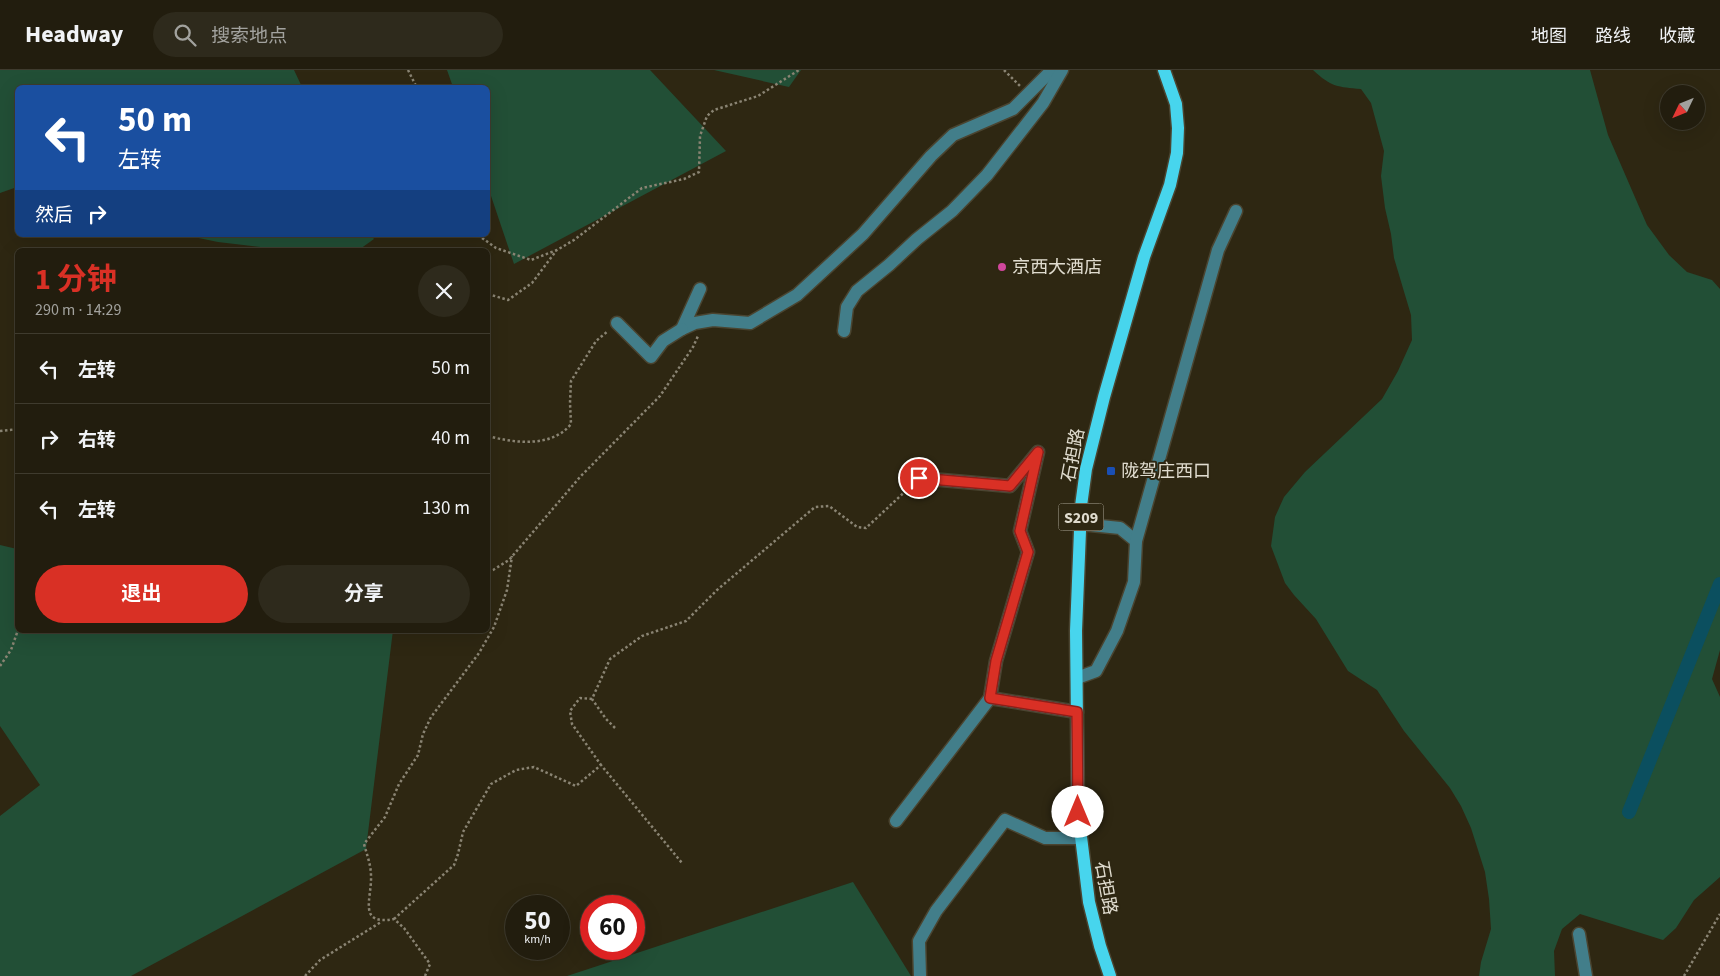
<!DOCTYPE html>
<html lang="zh">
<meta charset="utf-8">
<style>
body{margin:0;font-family:"Source Sans 3","Noto Sans SC",sans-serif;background:#2e2a1c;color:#f1f3f6;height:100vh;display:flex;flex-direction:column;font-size:19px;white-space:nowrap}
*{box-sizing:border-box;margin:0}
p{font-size:16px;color:#a2a29e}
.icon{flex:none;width:28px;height:28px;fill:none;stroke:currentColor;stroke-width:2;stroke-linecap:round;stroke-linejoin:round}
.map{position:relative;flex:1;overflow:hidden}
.details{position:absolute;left:15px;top:178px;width:475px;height:385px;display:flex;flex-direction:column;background:#221d0e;border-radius:8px;box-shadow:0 5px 20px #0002,0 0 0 1px #3f3b2e}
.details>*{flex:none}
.hud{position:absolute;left:15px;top:15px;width:475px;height:152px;border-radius:8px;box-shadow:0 5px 20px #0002,0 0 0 1px #3f3b2e;background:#1a4fa0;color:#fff;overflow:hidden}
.needle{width:32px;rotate:227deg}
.controls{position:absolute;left:1660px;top:15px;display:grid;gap:10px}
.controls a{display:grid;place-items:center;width:45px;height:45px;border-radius:50%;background:#221d0e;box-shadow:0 5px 20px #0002,0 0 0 1px #3f3b2e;font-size:25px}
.speed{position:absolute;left:505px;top:825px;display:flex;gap:10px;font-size:25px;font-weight:700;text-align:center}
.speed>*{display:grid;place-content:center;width:65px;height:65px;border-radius:50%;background:#221d0e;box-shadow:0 5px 20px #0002,0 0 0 1px #3f3b2e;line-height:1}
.speed small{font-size:12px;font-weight:400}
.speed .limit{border:8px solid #d22;background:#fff;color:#111}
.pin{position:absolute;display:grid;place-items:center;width:42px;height:42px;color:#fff;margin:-21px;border:2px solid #fff;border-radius:50%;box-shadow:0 1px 5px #0007}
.me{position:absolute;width:55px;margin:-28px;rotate:0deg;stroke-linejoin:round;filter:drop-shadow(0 0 4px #0008)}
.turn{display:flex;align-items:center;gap:18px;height:105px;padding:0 20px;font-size:22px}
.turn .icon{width:65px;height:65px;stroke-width:2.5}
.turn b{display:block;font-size:35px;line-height:42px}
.then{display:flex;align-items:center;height:48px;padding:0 20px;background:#0003;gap:10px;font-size:19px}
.round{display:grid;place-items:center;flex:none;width:52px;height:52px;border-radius:26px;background:#2e2a1c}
.overview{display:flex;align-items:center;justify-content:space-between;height:85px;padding:0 20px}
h1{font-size:30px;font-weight:700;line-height:38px;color:#d93025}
.cta{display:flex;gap:10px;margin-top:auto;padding:10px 20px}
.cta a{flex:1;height:58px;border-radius:30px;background:#d93025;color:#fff;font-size:20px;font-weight:700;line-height:58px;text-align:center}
.cta a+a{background:#2e2a1c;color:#f1f3f6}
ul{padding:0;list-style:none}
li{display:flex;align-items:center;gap:15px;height:70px;padding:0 20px;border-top:1px solid #3f3b2e}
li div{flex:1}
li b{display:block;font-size:19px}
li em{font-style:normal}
header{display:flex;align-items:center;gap:30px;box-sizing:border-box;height:70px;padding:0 25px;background:#221d0e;border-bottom:1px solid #3f3b2e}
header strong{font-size:24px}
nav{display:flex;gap:28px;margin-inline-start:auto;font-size:18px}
.search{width:350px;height:45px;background:#2e2a1c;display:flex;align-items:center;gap:12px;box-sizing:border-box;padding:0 18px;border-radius:28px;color:#a2a29e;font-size:19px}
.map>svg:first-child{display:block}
.green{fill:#224f36}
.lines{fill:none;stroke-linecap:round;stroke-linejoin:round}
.canal{stroke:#0b4f5f;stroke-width:14}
.minor-casing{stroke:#4a4430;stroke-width:15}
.major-casing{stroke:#4a4430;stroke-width:15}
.path{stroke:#8a8473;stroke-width:2.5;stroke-dasharray:2.5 2.5;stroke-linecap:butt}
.minor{stroke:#427e8a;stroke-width:12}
.major{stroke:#47d5ed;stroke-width:12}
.route-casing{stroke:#8d1f18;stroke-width:12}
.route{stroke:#d93025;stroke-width:9}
.hotel-dot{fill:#d1479c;stroke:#2e2712;stroke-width:2}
.transit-dot{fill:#1a4fb4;stroke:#2e2712;stroke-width:2}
.labels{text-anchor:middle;stroke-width:4;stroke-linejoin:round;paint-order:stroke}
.shield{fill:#2e2712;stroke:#aba696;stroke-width:1}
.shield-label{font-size:16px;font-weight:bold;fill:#e0dccf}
.poi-label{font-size:18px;fill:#e0dccf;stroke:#2e2712;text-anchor:start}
.street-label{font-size:18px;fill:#e0dccf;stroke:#2e2712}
</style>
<header>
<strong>Headway</strong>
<div class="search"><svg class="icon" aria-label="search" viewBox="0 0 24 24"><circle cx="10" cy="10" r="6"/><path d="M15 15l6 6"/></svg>搜索地点</div>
<nav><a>地图</a><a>路线</a><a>收藏</a></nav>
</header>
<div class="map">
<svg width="1720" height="906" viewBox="0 0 1720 906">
<rect width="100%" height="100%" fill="#2e2712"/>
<g class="green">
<path d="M0,0H294L302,17L18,18L17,117L0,123Z"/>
<path d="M447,0H650L726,81L514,194L488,117V18L453,17Z"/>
<path d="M714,0H801L789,17Z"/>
<path d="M1313,0H1590L1608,65L1647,155L1669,185L1687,202L1712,210L1720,219V580L1712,609L1720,627V807L1694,830L1676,858L1663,870L1580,844L1562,859L1554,881L1555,906H1479L1481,892L1491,859L1489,829L1485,802L1471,758L1461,736L1450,718L1404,661L1377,620L1348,601L1316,549L1294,525L1285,513L1271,476L1275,447L1284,427L1305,402L1382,329L1398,301L1412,270L1411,245L1394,188L1391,164L1385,138L1381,106L1384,81L1371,33L1361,19C1338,17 1331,17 1313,0Z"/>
<path d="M184,165H371L374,169L360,179L355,180H286L218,172Z"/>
<path d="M0,475L17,479L18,560H393L366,779L131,906H0V746L40,715L0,656Z"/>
<path d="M853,812L911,906H567Z"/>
</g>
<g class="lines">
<path class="canal" d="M1629,742L1720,514"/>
<g class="minor-casing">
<g id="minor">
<path d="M700,219L682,259L695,253L713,250L750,253L797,225L863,164L931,86L953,65L1013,39L1052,0"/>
<path d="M617,253L651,287L663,271L682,259"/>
<path d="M844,261L847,237L857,221L889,195L917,169L952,141L987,105L1043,33L1062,0"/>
<path d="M919,408L1010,416L1038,382L1020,461L1028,482L996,591L990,628L1077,642"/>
<path d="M1081,454L1120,458L1136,471"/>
<path d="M1077,608L1096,601L1117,561L1134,512L1136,471L1218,180L1236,141"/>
<path d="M896,751L990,628"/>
<path d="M1579,864L1586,906"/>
<path d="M920,906L919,871L936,841L1005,750L1045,768H1080"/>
</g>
</g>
<g class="major-casing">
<path id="major" d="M1110,906L1100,876L1089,832L1078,742L1076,561L1081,436L1086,399L1104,327L1144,187L1170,115L1177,83L1178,58L1176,34L1164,0"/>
</g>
<g class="path">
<path d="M408,0L417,18"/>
<path d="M1004,0L1020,16"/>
<path d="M478,165L496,178L531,190L557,180L574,170L642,118L684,109L699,102L700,66L707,46L714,40L758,26L799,0"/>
<path d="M488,224L508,230L532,213L556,181"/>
<path d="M0,361L18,359"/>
<path d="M488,366C514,373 552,378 571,354L570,333L571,311L596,271L608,261"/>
<path d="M488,501L493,500L509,490L580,407L660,326L693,277L698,266"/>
<path d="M0,596L11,580L18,560"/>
<path d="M592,629L580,628L570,641L572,654L601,695"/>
<path d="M615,658L606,649L592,629L610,589L642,566L686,551L717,520L815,437L829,436L857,457L866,458L911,416"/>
<path d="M394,849L454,795L458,784L463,762L491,714L516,700L534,697L576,716L601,695L682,793"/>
<path d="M305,906L320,890L381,852"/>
<path d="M425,906L430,894L404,858L394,849C357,856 372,828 371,806C371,795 367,785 364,774L385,747L399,714L418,685L423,664L431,647L479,583L494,557L507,520L512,486"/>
<path d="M1684,906L1720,844"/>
</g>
<use href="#minor" class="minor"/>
<use href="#major" class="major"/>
</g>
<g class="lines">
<g class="route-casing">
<path id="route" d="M919,408L1010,416L1038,382L1020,461L1028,482L996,591L990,628L1077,642L1078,742"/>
</g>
<use href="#route" class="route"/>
</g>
<circle class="hotel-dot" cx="1002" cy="197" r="5"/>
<rect class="transit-dot" x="1106" y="396" width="10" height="10" rx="2.5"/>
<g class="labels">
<rect class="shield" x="1058.5" y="433.5" width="45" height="27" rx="4"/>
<g class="shield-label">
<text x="1081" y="453">S209</text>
</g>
<g class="poi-label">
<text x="1012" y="203">京西大酒店</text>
<text x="1121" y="407">陇驾庄西口</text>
</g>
<g class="street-label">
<text transform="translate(1073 385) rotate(-79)" y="6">石担路</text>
<text transform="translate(1106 818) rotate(80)" y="6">石担路</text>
</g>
</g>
</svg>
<div class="controls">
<a><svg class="needle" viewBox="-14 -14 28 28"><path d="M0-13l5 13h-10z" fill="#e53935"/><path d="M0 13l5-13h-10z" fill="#a2a29e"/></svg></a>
</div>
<div class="speed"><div>50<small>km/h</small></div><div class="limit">60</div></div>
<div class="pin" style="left:919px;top:408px;background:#d93025"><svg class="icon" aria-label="arrive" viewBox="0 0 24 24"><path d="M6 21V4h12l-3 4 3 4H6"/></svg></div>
<svg class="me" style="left:1078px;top:742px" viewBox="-20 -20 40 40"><circle r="19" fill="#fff"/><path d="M0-13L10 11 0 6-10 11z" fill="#d93025"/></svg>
<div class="hud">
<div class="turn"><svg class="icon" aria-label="left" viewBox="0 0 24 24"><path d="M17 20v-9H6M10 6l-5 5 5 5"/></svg><div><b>50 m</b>左转</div></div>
<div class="then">然后<svg class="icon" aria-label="right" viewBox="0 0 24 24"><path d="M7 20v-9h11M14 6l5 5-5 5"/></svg></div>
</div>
<section class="details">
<div class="overview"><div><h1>1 分钟</h1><p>290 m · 14:29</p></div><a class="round"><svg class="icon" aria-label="close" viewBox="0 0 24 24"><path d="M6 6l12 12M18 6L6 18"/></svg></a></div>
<ul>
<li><svg class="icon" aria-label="left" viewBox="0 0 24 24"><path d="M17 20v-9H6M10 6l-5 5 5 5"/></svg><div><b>左转</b></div><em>50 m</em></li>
<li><svg class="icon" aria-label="right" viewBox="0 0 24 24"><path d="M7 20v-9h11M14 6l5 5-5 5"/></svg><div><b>右转</b></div><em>40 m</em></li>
<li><svg class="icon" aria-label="left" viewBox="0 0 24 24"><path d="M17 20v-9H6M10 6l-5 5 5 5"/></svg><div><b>左转</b></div><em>130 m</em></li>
</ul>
<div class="cta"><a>退出</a><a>分享</a></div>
</section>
</div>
